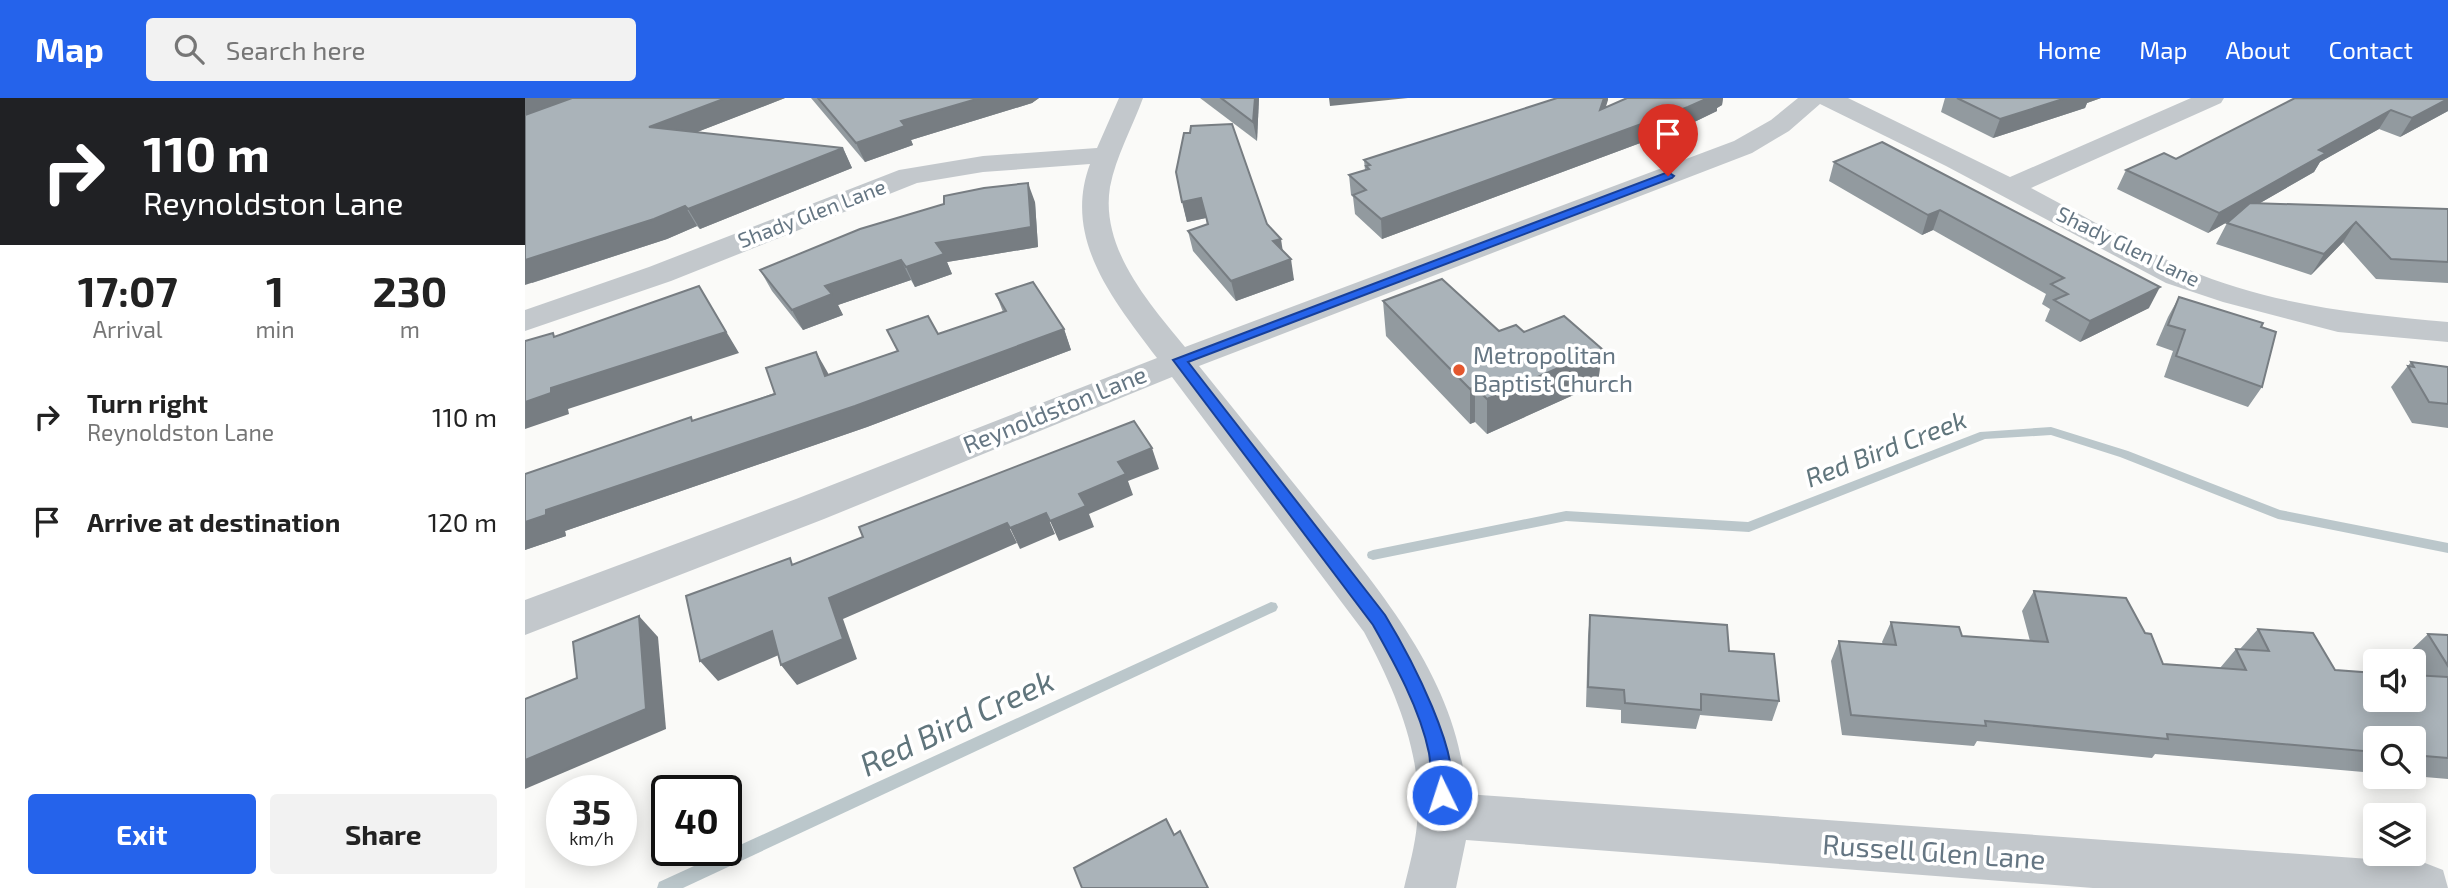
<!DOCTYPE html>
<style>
body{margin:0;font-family:"Exo 2",sans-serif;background:#f2f2f2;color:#222;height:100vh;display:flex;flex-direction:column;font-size:26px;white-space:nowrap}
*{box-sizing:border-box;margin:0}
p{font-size:23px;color:#767676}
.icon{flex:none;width:38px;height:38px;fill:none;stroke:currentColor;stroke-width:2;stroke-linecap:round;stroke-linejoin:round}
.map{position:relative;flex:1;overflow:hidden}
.panel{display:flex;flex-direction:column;background:#fff;width:525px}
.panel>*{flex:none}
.top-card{background:#202124;color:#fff;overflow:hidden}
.tools{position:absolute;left:1838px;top:551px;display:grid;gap:14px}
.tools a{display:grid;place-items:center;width:63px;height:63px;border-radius:7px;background:#fff;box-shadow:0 4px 18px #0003;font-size:35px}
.speed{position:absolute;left:21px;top:677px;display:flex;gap:14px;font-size:35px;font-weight:700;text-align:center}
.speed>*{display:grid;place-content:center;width:91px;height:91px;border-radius:50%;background:#fff;box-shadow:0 4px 18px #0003;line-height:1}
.speed small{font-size:18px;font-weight:400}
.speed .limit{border:4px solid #111;border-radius:10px;background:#fff;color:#111}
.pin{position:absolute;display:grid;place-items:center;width:60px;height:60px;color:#fff;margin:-72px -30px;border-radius:50% 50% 50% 0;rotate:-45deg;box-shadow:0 0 7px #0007}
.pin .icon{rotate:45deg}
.me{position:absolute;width:77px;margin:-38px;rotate:356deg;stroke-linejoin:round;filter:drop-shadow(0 0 5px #0008)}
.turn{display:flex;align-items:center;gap:24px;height:147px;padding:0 28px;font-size:32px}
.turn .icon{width:91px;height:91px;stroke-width:2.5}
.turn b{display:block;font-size:49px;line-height:60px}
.eta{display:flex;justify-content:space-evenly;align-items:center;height:119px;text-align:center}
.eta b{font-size:42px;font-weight:700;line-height:49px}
.action{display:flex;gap:14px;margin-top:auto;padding:14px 28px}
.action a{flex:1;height:80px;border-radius:7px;background:#2563eb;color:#fff;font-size:28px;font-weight:700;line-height:80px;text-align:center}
.action a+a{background:#f2f2f2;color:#222}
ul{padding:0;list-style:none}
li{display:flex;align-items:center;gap:21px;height:105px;padding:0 28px}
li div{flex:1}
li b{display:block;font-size:26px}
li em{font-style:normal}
header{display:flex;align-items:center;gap:42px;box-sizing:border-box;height:98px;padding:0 35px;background:#2563eb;color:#fff}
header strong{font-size:33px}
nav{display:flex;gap:38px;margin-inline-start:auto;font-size:24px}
.search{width:490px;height:63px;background:#f2f2f2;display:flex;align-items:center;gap:18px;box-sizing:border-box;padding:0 24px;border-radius:7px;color:#767676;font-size:26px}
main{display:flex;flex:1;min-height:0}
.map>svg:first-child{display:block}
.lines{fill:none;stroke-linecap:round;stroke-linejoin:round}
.stream{fill:#bbc7cb;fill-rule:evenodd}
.minor{fill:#c3c8cc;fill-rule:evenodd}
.wall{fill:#929a9f}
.shaded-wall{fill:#777d82}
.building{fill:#aab3b9;stroke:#777d82;stroke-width:2}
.route{fill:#2563eb;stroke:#184099;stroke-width:2}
.poi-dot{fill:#e4572e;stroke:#fff;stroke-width:2.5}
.labels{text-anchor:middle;stroke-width:7;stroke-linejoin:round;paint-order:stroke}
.far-street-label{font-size:21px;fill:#657683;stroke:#fff}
.poi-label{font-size:24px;fill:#657683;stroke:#fff;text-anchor:start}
.street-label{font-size:24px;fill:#657683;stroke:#fff}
.water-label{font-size:26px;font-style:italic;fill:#60757c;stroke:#fff}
.near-street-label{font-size:28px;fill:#657683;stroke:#fff}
.near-water-label{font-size:32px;font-style:italic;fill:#60757c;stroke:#fff}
</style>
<header>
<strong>Map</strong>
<div class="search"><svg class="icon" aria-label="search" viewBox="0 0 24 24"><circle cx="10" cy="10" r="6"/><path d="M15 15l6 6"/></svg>Search here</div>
<nav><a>Home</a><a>Map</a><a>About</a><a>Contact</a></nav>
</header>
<main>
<section class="panel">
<div class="top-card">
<div class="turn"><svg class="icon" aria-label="right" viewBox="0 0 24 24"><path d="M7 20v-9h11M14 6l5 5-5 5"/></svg><div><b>110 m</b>Reynoldston Lane</div></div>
</div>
<div class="eta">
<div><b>17:07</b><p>Arrival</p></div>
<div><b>1</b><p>min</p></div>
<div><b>230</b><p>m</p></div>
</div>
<ul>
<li><svg class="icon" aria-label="right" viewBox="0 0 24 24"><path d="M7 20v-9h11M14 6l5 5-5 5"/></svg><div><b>Turn right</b><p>Reynoldston Lane</p></div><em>110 m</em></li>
<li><svg class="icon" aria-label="arrive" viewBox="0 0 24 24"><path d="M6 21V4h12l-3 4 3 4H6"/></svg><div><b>Arrive at destination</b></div><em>120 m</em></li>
</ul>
<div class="action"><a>Exit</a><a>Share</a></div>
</section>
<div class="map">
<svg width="1923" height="790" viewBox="0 0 1923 790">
<rect width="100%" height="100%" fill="#fafaf8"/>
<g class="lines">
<g class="stream">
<path d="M1526,329L1603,353L1755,412L1923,445V455L1753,421L1595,359L1526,337L1460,341L1224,434L1041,423L848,462L843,460L842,457L843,454L848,452L1041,413L1223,424L1455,334Z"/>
<path d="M746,504L751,505L753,509L751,513L158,790H132L134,784Z"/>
</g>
<path class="minor" d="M594,0H618C607,30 591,58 585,89C575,150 624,205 660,249L1209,43L1246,22L1273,0H1323L1485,79L1666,0H1699L1696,5L1506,90C1558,117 1609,148 1662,171C1745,207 1835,216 1923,224V244L1813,234L1698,204L1641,185L1421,68L1295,6L1264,33L1227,55L674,268C713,316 752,365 791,413C858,496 934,585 941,696L1900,765L1918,772L1923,790H1568L941,742L931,790H879C884,769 890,748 892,726C899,658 870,592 839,534L647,279L299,421L0,537V502L271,401L632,260C589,203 537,141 565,66L458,74L392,85L146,183L0,233V212L124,169L374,72L458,58L572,50Z"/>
</g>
<g class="wall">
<path d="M0,0H260L172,34L318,50L327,70L175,131L172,128L142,141L7,185Z"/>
<path d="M286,0H514L507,5L386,42L388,47L340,64Z"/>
<path d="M675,0H734L732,43Z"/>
<path d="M1032,0H1083L1080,10L1102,0H1198L1197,7L1192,10V13L1161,28L857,141L830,116L828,99L826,97L824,77L840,72L839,62Z"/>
<path d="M1420,0H1576L1562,5L1560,10L1468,40L1416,14Z"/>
<path d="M1770,0H1923V13L1875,39L1854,31L1795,64L1789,74L1735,105L1923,111V185L1851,181L1818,144L1786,177L1691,146L1702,125L1706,122L1683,135L1592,91L1601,72L1651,61Z"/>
<path d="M1357,44L1624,210L1555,244L1520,223L1525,211L1517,206L1521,196L1408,132L1397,137L1304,83L1309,64Z"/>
<path d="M651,74L742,126L758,153L769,182L711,203L668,153L663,133L682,127L681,120L662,124Z"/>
<path d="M510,104L513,149L422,164L427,176L390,189L386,182L313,207L318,217L278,232L247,193L235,172L419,106Z"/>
<path d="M471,196L539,231L546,252L342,329L40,433L41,438L0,452V376L168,323L372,253L413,236L478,214Z"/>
<path d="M1654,199L1736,229L1737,289L1723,309L1639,279L1648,253L1631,247L1643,219Z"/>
<path d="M858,203L974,233L999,234L1077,251L1073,286L962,336L950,324L945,326L861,238Z"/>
<path d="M1886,264L1923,269V330L1887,325L1866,289Z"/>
<path d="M1509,493L1620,535L1638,566L1695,570L1711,551H1715L1733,531L1810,572L1894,578L1888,568V564H1886L1881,557L1903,536L1923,537V681L1888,678V640H1850V675L1630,656L1627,660L1452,643L1449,648L1317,637L1306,563L1314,543L1358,546L1357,544L1366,524L1437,538L1505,543L1497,513Z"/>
<path d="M1065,517L1254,603L1247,623L1175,617L1171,631L1096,625V612L1061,609L1063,538Z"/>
</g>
<g class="shaded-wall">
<path d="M0,0H54L0,18Z"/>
<path d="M201,0H260L136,48L124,29Z"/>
<path d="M455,0H514L507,5L386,42L388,47L340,64L331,45L376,23Z"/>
<path d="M730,0H734L732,43L728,24Z"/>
<path d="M804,0H883L805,8Z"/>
<path d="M1079,0H1083V2L1074,31L1075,12Z"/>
<path d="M1183,0H1198L1197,7L1192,10V13L1161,28L857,141L856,121Z"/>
<path d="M1541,0H1576L1562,5L1560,10L1468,40L1475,21Z"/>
<path d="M1923,1V13L1875,39L1887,20Z"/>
<path d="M1866,12L1854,31L1795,64L1789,74L1683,135L1694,115L1794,52Z"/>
<path d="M318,50L327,70L175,131L163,111Z"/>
<path d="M503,85L510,104L513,149L422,164L427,176L390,189L381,169L411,145Z"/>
<path d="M676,100L681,120L662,124L657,104Z"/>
<path d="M160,108L172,128L142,141L0,187V162Z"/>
<path d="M1415,112L1408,132L1397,137L1403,117Z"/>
<path d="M1831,124L1818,144L1786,177L1799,156Z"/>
<path d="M756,141L759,161L748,143Z"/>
<path d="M766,161L769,182L711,203L706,183Z"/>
<path d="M376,162L386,182L313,207L318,217L278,232L267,212L300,188Z"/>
<path d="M174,188L214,255L43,311L44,316L0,331V304L26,290Z"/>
<path d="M1635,189L1624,210L1555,244L1565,223Z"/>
<path d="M539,231L546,252L342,329L40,433L41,438L0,452V424L21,412Z"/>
<path d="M1077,251L1073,286L962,336V301Z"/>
<path d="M291,254L303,275L312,299L300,278Z"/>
<path d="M950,289V324L945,326V291Z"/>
<path d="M627,350L634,371L603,383L608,397L564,416L569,429L534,443L525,423L554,396L593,364Z"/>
<path d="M521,415L530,436L495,451L485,430Z"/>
<path d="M482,425L492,445L318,521L332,561L272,587L256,567L304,500Z"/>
<path d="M114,518L133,539L141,631L0,691V662Z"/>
<path d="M247,533L263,553L193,583L175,563Z"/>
</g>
<g class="building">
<path d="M47,0H201L124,29L318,50L163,111L160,108L129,121L0,162V17Z"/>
<path d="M293,0H455L376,23L380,28L331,45Z"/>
<path d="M696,0H730L728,24Z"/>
<path d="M1032,0H1079L1075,12L1102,0H1183L1163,9L856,121L828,97L841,92L824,77L844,71L841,68L845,67L839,62Z"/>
<path d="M1432,0H1541L1475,21Z"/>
<path d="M1770,0L1923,1L1887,20L1866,12L1794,52L1801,55L1694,115L1601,72L1639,55L1651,61Z"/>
<path d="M707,26L742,126L756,141L748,143L766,161L706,183L663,133L683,126L676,100L657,104L651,74L659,35H665L666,28Z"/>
<path d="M1357,44L1635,189L1565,223L1529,202L1543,196L1526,186L1539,180L1415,112L1403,117L1309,64Z"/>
<path d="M503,85L506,129L411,145L419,156L381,169L376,162L300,188L307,196L267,212L235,172L335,131L419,106V98L459,90Z"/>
<path d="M1725,105L1923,111V164L1866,161L1831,124L1799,156L1702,125Z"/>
<path d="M917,181L974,233L991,227L999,234L1039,218L1077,251L962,301L950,289L945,291L858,203Z"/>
<path d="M508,184L539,231L330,308L21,412V417L0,424V376L166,319L167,323L250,296L241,270L291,254L300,278L373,253L362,232L403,218L413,236L481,213L471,196Z"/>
<path d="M174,188L201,234L26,290V295L0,304V243L28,235L29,239Z"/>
<path d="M1654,199L1738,225L1736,229L1751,234L1737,289L1651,258L1660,232L1643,227Z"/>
<path d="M1886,264L1923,269V306L1904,304L1883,268L1889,269Z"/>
<path d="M609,323L627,350L593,364L601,376L554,396L561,408L525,423L521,415L485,430L482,425L304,500L318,541L256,567L247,533L175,563L161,498L265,460L267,467L338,439L334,429Z"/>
<path d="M1509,493L1601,500L1620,535L1626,536L1638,566L1721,572L1711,551L1744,553L1733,531L1788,535L1810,572L1850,575V602H1888V577L1923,579V660L1888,657V640H1850V654L1642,636L1643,641L1460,623L1461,628L1326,617L1314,543L1371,547L1366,524L1434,529L1437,538L1523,544Z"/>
<path d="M1065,517L1202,527L1204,553L1249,556L1254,603L1176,596V612L1100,605L1099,592L1063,589Z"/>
<path d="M114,518L121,611L0,662V601L52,580L48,544Z"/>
<path d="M1903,536L1923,537V568Z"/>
<path d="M641,721L649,737L655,733L683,790H557L549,770Z"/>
</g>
<path class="route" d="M1143,74L1149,78L1147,80L663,264L860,517C882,553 942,663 924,703L917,706L910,703C903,688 907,671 904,655C895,611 870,566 848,527L648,262Z"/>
<circle class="poi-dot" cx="934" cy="272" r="7"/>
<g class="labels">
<g class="far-street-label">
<text transform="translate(287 116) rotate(-21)" y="7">Shady Glen Lane</text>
<text transform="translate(1603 149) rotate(26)" y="7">Shady Glen Lane</text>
</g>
<g class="poi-label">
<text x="948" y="266">Metropolitan<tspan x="948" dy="28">Baptist Church</tspan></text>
</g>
<g class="street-label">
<text transform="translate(530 312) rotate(-22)" y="8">Reynoldston Lane</text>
</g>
<g class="water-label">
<text transform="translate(1361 351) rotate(-21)" y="9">Red Bird Creek</text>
</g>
<g class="near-street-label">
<text transform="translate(1409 754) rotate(4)" y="10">Russell Glen Lane</text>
</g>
<g class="near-water-label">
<text transform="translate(432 625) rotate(-25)" y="11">Red Bird Creek</text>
</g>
</g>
</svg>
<div class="tools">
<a><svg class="icon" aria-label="sound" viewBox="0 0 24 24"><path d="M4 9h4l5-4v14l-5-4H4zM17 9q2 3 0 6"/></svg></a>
<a><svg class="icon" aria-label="search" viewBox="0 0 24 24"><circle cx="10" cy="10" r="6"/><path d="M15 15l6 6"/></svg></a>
<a><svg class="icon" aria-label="layers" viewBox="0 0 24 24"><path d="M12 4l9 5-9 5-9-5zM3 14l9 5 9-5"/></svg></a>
</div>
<div class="speed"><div>35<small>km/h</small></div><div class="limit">40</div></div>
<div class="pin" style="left:1143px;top:78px;background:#d93025"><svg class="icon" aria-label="arrive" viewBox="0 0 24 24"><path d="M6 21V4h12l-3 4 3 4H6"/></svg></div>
<svg class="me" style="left:917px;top:697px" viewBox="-20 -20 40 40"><circle r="17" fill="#2563eb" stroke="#fff" stroke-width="3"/><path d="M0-11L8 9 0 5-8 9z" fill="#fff"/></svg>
</div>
</main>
